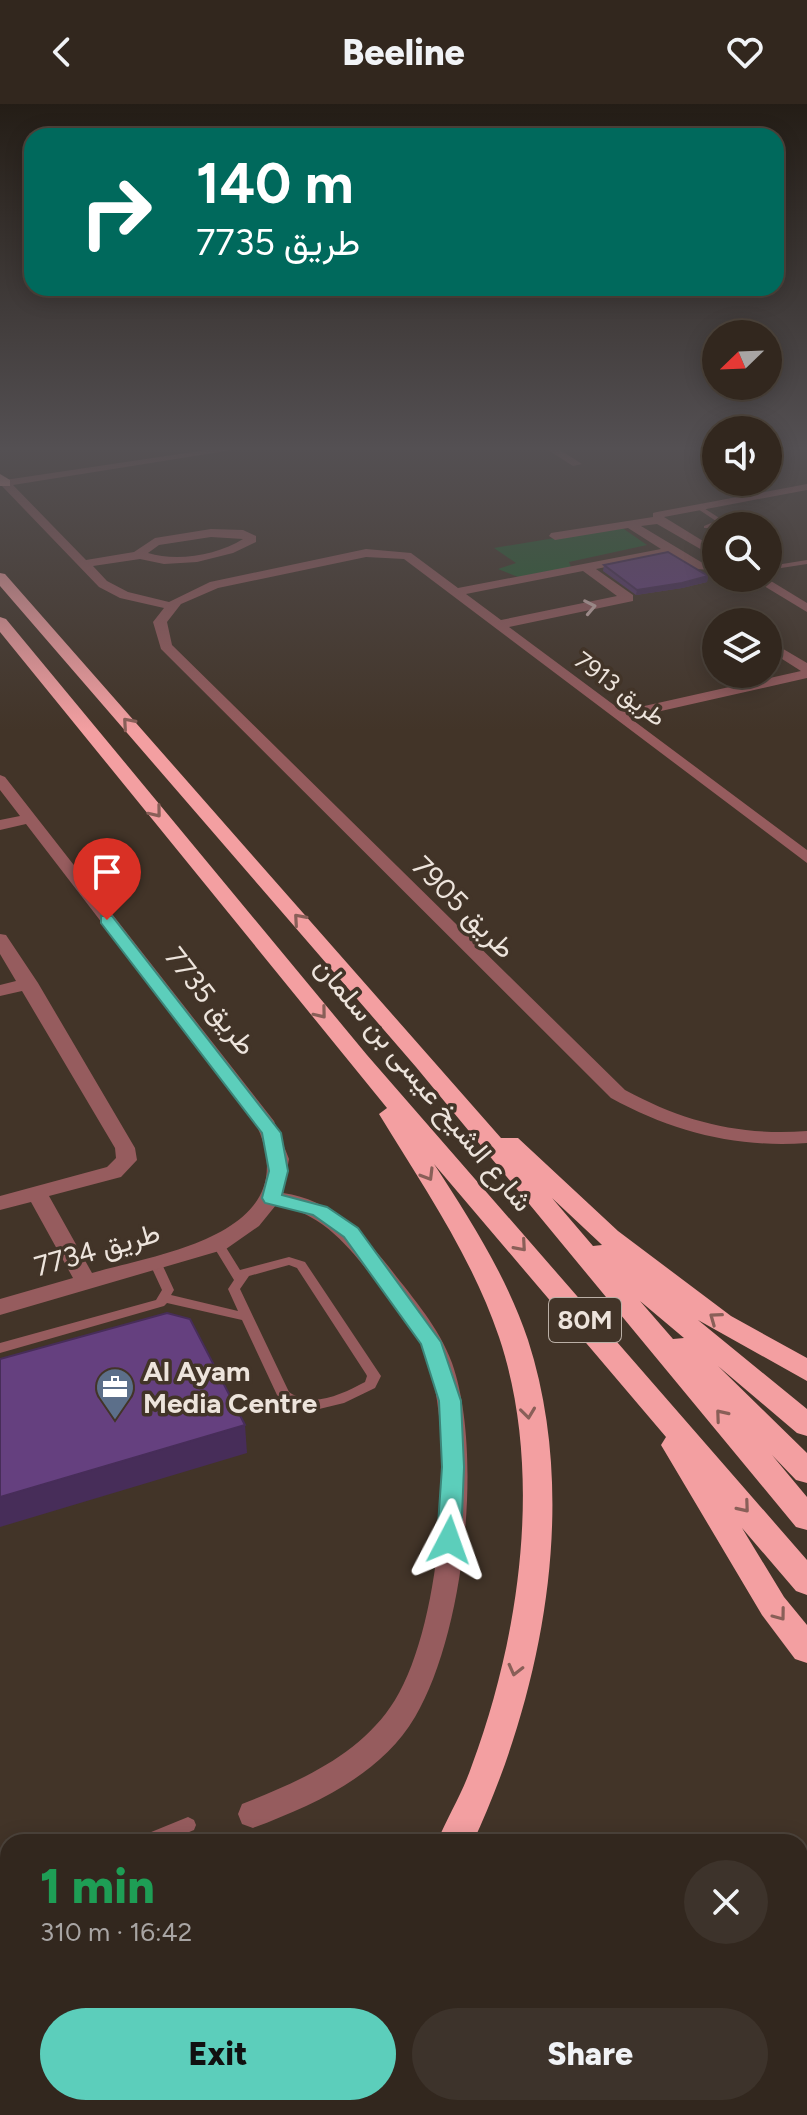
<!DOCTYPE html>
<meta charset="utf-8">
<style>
body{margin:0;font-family:Figtree,Vazirmatn,sans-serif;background:#3d332b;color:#f1f3f6;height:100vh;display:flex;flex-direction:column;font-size:30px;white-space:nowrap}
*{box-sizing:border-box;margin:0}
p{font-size:26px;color:#a8a5a4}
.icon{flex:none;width:44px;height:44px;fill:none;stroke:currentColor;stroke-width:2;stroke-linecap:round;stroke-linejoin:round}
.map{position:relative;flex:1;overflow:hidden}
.panel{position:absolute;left:0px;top:1730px;width:808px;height:282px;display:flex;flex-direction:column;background:#32271e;border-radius:24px 24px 0 0;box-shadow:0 4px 20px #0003,0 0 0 2px #4d443c}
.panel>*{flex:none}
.top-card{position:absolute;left:24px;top:24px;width:760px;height:168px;border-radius:24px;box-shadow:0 4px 20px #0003,0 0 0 2px #4d443c;background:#00695c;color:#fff;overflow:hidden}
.needle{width:52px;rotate:247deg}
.tools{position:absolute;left:702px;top:216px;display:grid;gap:16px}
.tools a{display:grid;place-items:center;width:80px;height:80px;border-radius:50%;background:#32271e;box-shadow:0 4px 20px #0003,0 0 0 2px #4d443c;font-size:40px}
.pin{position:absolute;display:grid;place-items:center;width:68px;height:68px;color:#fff;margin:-82px -34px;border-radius:50% 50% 50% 0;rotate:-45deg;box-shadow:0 0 8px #0007}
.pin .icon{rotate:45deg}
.me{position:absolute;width:88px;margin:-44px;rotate:4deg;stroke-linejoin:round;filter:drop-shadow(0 0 6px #0008)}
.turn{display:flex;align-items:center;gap:28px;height:168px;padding:0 40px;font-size:36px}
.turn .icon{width:104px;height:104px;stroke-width:2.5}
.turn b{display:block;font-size:56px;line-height:68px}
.round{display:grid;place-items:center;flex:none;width:84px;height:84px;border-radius:42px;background:#3d332b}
.head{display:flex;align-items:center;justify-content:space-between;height:136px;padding:0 40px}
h1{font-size:48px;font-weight:800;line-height:60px;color:#1e9e55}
.action{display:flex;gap:16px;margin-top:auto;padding:16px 40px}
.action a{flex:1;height:92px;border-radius:48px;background:#5ccebb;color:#111;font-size:32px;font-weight:800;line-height:92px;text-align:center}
.action a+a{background:#3d332b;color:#f1f3f6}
header{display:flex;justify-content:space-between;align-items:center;height:104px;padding:0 40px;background:#32271e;font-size:36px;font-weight:800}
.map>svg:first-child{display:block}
.green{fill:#235f2f}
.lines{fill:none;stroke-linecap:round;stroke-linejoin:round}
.lane{fill:#965c5e;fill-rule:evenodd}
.street{fill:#965c5e;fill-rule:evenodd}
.highway{fill:#f39fa1;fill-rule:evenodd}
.wall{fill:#57376d}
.shaded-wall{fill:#472d59}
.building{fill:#65407f;stroke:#472d59;stroke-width:2}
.oneway{stroke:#cfb4b0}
.oneway2{stroke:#895f58}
.route{fill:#5ccebb;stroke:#3c867a;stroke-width:2}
.labels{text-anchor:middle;stroke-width:7;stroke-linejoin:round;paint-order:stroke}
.far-street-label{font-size:24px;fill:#ede4dc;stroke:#423428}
.shield{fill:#423428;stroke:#baafa6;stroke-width:2}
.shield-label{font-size:26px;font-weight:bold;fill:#ede4dc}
.street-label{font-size:28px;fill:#ede4dc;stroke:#423428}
.poi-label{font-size:28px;font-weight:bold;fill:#ede4dc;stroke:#423428;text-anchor:start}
</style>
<header><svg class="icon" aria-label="back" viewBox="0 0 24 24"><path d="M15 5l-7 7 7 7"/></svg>Beeline<svg class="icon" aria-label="heart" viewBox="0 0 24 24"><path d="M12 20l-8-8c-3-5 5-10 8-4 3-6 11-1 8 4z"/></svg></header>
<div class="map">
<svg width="807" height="2011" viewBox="0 0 807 2011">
<rect width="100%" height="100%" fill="#423428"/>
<path class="green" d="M621,423L647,441L569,458L571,463L518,473L498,465L516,459L494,444Z"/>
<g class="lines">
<g class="lane">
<path d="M695,401H699L724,417L708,424H704V422L716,417L695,403Z"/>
<path d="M807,456V460L768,466V462H770Z"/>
<path d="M218,1136L222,1137L240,1166L289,1153L305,1158L381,1272L375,1284L344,1299L315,1306L304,1305L288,1301L277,1291L242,1216L167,1199L164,1202L0,1249V1239L156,1196L162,1186L150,1160L152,1157H160L162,1160L174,1186L171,1191L238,1207L228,1185L234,1176L212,1140ZM289,1161L297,1164L366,1270L367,1272L365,1278C342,1290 313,1305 289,1288L240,1185L249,1172Z"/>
<path d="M188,1713L194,1716L196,1721L194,1726L165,1738H137L139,1733Z"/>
<path d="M8,1784V1801L0,1804V1787Z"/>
<path d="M8,2004H36L33,2011H5Z"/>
</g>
<g class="street">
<path d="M206,346H232L13,381L86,456L134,448L155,434L211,425L243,426L256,432V438L233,449L197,458L164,460L140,455L93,462L107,477L128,488L169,498L210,478L366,445L411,449L458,484L661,445L628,424L555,436L549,432L551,429L653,413V409L657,408L807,380V386L664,413L716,445V454L657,420L641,422L701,458H716V466L694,465L670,450L596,465L633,491V497L509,523L622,607L801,567L768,546V536L807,559V574L630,614L807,746V759L404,455L366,453L218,484L181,500L167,518L172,541L625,986C684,1018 740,1032 807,1027V1039C736,1044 673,1028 611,994L161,545L153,518L164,504L120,494L99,483L0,380L5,376ZM211,433L243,435C218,451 177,458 148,449L159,441ZM583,467L617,492L501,516L466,490Z"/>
<path d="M548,346H560L582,360L573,362Z"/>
<path d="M751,474H766L807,499V508Z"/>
<path d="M0,671L5,673L274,1017L289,1055L283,1089C331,1096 360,1127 389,1163C412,1193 439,1223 452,1259C484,1349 464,1531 415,1613C381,1671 314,1701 253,1724L242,1720L238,1710L242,1700C300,1677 361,1651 395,1596C441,1521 454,1347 430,1263C420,1228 392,1199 371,1171C345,1138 319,1108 276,1101L259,1122L226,1145L0,1211V1195L73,1174L31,1098L0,1106V1092L107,1063L116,1054L115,1044L22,887L0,892V881L16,877L0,850V830L6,831L38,879L135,1044L137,1056L121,1073L49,1092L92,1169C166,1148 309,1129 255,1018L26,720L0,726V716L20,712L0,686Z"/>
</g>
<g class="highway">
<path d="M0,370L10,376V382H0Z"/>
<path d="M0,469L5,470L501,1034H518L618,1127L731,1212L807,1254V1277L698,1216L807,1305V1332L797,1329L718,1262L807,1349V1379L796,1376L772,1351L807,1393V1426L796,1423L416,963L0,482ZM552,1094L600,1139L602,1141L593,1142ZM640,1197L684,1234L673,1235Z"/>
<path d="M0,513L6,515L367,951L807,1456V1491L796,1487L742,1424L784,1493L807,1521V1559L795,1555L762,1511L661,1341L666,1333L434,1060C470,1115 507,1173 528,1236C580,1397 543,1588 473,1738H437C448,1712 463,1688 472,1661C520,1532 544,1367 499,1233C472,1153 423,1082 379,1010L387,1004L0,528Z"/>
<path d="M800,1936L807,1937V1977L800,1976Z"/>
<path d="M301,2004H344L341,2011H298Z"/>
<path d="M480,2004H529L526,2011H477Z"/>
</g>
</g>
<path class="wall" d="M604,461L708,472L707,478L682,484L636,491L603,467Z"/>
<g class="shaded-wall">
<path d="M708,472L707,478L682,484L636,491L637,486Z"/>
<path d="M245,1321L247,1349L0,1423V1393Z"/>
</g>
<g class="building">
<path d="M668,448L708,472L682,479L637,486L604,461Z"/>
<path d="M167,1209L190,1215L245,1321L0,1393V1255Z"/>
</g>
<defs><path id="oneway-chevron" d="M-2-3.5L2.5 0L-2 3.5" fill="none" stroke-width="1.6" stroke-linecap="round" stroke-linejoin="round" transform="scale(2)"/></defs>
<use class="oneway" href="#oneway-chevron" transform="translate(590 503) rotate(-11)"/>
<g class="oneway2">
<use href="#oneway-chevron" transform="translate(128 619) rotate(-131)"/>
<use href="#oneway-chevron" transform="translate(156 708) rotate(51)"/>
<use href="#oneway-chevron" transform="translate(299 815) rotate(-131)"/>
<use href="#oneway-chevron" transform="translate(321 909) rotate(51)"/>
<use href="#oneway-chevron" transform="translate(428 1071) rotate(59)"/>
<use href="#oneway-chevron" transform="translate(521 1142) rotate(49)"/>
<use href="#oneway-chevron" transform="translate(715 1214) rotate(-144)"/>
<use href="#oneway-chevron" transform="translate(528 1309) rotate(83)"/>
<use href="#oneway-chevron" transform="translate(721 1311) rotate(-130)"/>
<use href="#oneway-chevron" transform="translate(744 1403) rotate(50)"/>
<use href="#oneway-chevron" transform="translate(780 1511) rotate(53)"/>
<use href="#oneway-chevron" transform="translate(515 1566) rotate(104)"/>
</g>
<linearGradient id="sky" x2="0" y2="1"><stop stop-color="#241d16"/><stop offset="0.55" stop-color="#545053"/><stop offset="1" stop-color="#545053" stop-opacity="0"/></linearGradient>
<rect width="807" height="627" fill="url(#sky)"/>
<path class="route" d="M101,812H112L281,1029L288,1067L282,1091L327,1103L358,1124L441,1238L461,1297L464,1363L461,1436L457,1443H440L437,1436L442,1363L439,1297L421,1240L344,1133L313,1111L265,1099L262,1094L269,1067L262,1029L101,819Z"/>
<defs>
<g id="office-pin" transform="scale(2)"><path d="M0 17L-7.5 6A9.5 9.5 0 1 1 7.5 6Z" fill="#5c6f8a" stroke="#423428"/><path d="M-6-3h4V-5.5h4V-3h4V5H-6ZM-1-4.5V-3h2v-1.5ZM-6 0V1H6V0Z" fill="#fff"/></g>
</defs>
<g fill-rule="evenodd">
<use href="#office-pin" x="115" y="1283"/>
</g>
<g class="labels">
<g class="far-street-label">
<text transform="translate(620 585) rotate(37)" y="8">طريق 7913</text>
</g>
<rect class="shield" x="549" y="1194" width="72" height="44" rx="6"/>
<g class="shield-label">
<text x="585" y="1225">80M</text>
</g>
<g class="street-label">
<text transform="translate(464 803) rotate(45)" y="10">طريق 7905</text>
<text transform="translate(211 897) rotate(52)" y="10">طريق 7735</text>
<text transform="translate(424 980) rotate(50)" y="10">شارع الشيخ عيسى بن سلمان</text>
<text transform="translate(97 1145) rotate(-16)" y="10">طريق 7734</text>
</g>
<g class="poi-label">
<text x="143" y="1277">Al Ayam<tspan x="143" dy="32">Media Centre</tspan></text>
</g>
</g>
</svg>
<div class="tools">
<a><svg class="needle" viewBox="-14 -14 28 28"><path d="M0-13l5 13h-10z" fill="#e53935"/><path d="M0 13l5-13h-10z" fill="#a8a5a4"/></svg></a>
<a><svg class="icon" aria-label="sound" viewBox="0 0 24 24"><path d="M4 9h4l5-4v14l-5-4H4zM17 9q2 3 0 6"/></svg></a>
<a><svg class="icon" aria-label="search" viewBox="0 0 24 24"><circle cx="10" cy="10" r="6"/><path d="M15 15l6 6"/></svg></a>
<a><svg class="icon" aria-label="layers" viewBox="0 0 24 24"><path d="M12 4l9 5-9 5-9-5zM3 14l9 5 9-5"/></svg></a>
</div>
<div class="pin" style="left:107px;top:816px;background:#d93025"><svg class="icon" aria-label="arrive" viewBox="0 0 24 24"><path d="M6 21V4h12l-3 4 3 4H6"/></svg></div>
<svg class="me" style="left:449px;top:1436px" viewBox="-20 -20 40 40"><path d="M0-17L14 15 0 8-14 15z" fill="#5ccebb" stroke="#fff" stroke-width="4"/></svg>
<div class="top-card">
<div class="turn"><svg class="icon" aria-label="right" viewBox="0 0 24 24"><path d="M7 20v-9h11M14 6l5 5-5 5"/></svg><div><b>140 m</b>طريق 7735</div></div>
</div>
<section class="panel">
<div class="head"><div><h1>1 min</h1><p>310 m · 16:42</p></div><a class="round"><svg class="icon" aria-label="close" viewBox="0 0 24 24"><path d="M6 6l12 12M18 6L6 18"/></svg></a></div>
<div class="action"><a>Exit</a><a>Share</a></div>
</section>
</div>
